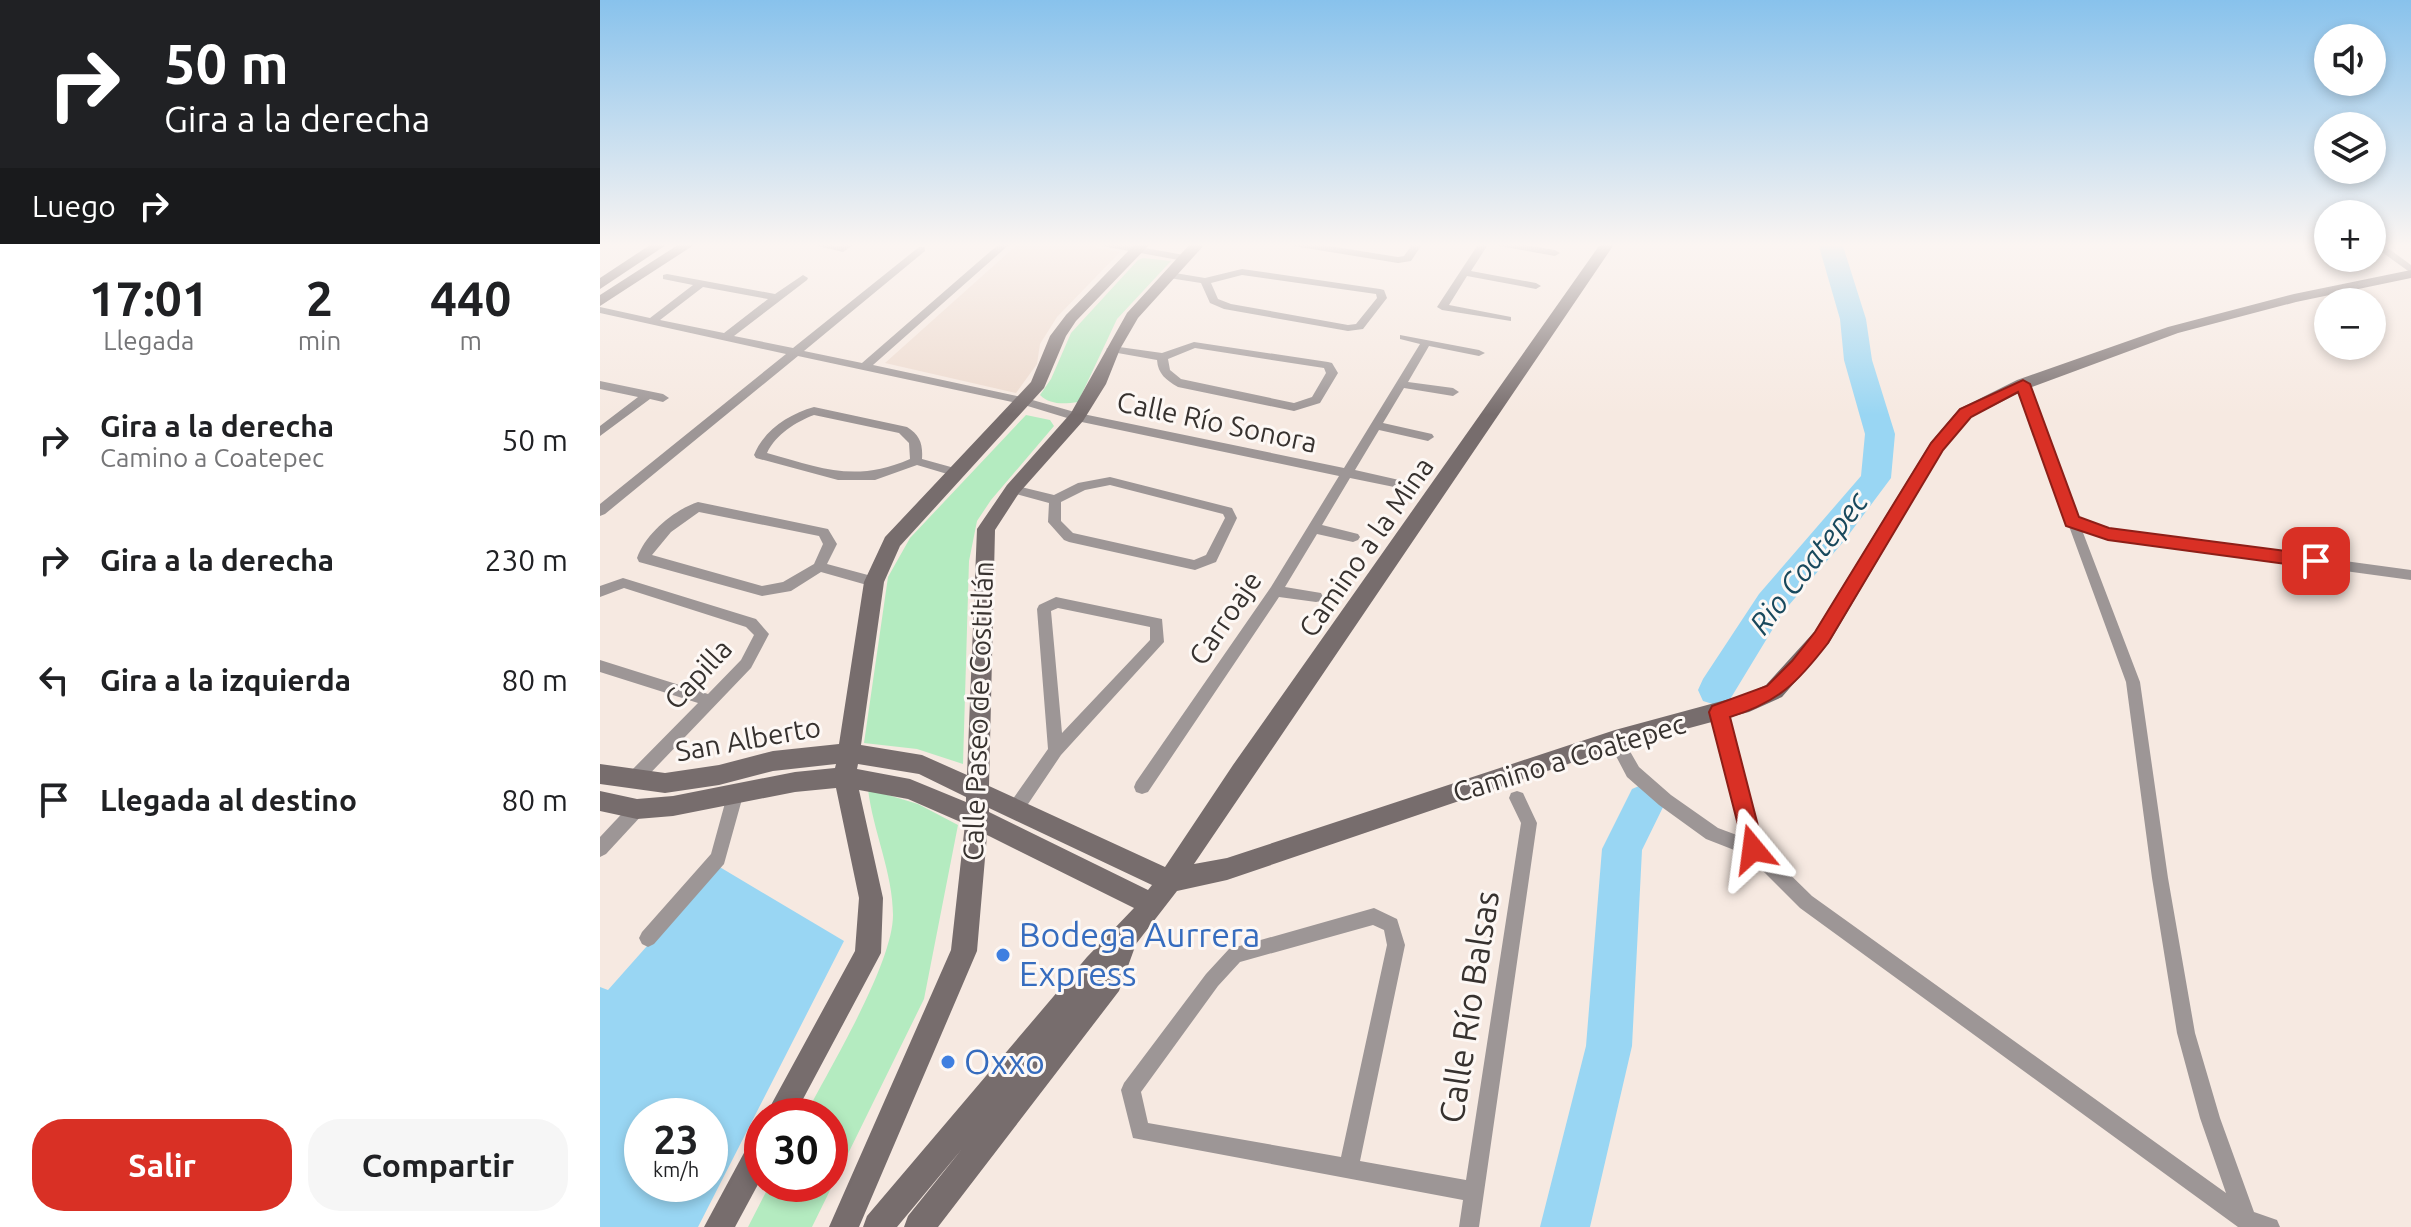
<!DOCTYPE html>
<html lang="es">
<meta charset="utf-8">
<style>
body{margin:0;font-family:Ubuntu,sans-serif;background:#f6f6f6;color:#202124;height:100vh;display:flex;flex-direction:column;font-size:30px;white-space:nowrap}
*{box-sizing:border-box;margin:0}
p{font-size:26px;color:#757577}
.icon{flex:none;width:44px;height:44px;fill:none;stroke:currentColor;stroke-width:2;stroke-linecap:round;stroke-linejoin:round}
.map{position:relative;flex:1;overflow:hidden}
.details{display:flex;flex-direction:column;background:#fff;width:600px}
.details>*{flex:none}
.banner{background:#202124;color:#fff;overflow:hidden}
.fabs{position:absolute;left:1714px;top:24px;display:grid;gap:16px}
.fabs a{display:grid;place-items:center;width:72px;height:72px;border-radius:50%;background:#fff;box-shadow:0 4px 12px #0003;font-size:40px}
.speed{position:absolute;left:24px;top:1098px;display:flex;gap:16px;font-size:40px;font-weight:700;text-align:center}
.speed>*{display:grid;place-content:center;width:104px;height:104px;border-radius:50%;background:#fff;box-shadow:0 4px 12px #0003;line-height:1}
.speed small{font-size:20px;font-weight:400}
.speed .limit{border:12px solid #d22;background:#fff;color:#111}
.pin{position:absolute;display:grid;place-items:center;width:68px;height:68px;color:#fff;margin:-34px;border-radius:16px;box-shadow:0 4px 12px #0006}
.me{position:absolute;width:88px;margin:-44px;rotate:344deg;stroke-linejoin:round;filter:drop-shadow(0 0 6px #0008)}
.turn{display:flex;align-items:center;gap:28px;height:168px;padding:0 32px;font-size:36px}
.turn .icon{width:104px;height:104px;stroke-width:2.5}
.turn b{display:block;font-size:56px;line-height:68px}
.then{display:flex;align-items:center;height:76px;padding:0 32px;background:#0003;gap:16px;font-size:30px}
.eta{display:flex;justify-content:space-evenly;align-items:center;height:136px;text-align:center}
.eta b{font-size:48px;font-weight:700;line-height:56px}
.button{display:flex;gap:16px;margin-top:auto;padding:16px 32px}
.button a{flex:1;height:92px;border-radius:32px;background:#d93025;color:#fff;font-size:32px;font-weight:700;line-height:92px;text-align:center}
.button a+a{background:#f6f6f6;color:#202124}
ul{padding:0;list-style:none}
li{display:flex;align-items:center;gap:24px;height:120px;padding:0 32px}
li div{flex:1}
li b{display:block;font-size:30px}
li em{font-style:normal}
main{display:flex;flex:1;min-height:0}
.map>svg:first-child{display:block}
.built{fill:#eddace}
.green{fill:#b4ebc0}
.water{fill:#99d6f3;fill-rule:evenodd}
.lines{fill:none;stroke-linecap:round;stroke-linejoin:round}
.river{fill:#99d6f3;fill-rule:evenodd}
.street{fill:#9d9696;fill-rule:evenodd}
.secondary{fill:#776d6d;fill-rule:evenodd}
.route{fill:#d93025;stroke:#8d1f18;stroke-width:2}
.shop-dot{fill:#3f7fe0;stroke:#fdf8f5;stroke-width:3}
.labels{text-anchor:middle;stroke-width:6;stroke-linejoin:round;paint-order:stroke}
.street-label{font-size:28px;fill:#37322f;stroke:#fdf8f5}
.water-label{font-size:30px;font-style:italic;fill:#19495d;stroke:#fdf8f5}
.near-shop-label{font-size:34px;fill:#366cbe;stroke:#fdf8f5;text-anchor:start}
.near-street-label{font-size:34px;fill:#37322f;stroke:#fdf8f5}
</style>
<main>
<section class="details">
<div class="banner">
<div class="turn"><svg class="icon" aria-label="right" viewBox="0 0 24 24"><path d="M7 20v-9h11M14 6l5 5-5 5"/></svg><div><b>50 m</b>Gira a la derecha</div></div>
<div class="then">Luego<svg class="icon" aria-label="right" viewBox="0 0 24 24"><path d="M7 20v-9h11M14 6l5 5-5 5"/></svg></div>
</div>
<div class="eta">
<div><b>17:01</b><p>Llegada</p></div>
<div><b>2</b><p>min</p></div>
<div><b>440</b><p>m</p></div>
</div>
<ul>
<li><svg class="icon" aria-label="right" viewBox="0 0 24 24"><path d="M7 20v-9h11M14 6l5 5-5 5"/></svg><div><b>Gira a la derecha</b><p>Camino a Coatepec</p></div><em>50 m</em></li>
<li><svg class="icon" aria-label="right" viewBox="0 0 24 24"><path d="M7 20v-9h11M14 6l5 5-5 5"/></svg><div><b>Gira a la derecha</b></div><em>230 m</em></li>
<li><svg class="icon" aria-label="left" viewBox="0 0 24 24"><path d="M17 20v-9H6M10 6l-5 5 5 5"/></svg><div><b>Gira a la izquierda</b></div><em>80 m</em></li>
<li><svg class="icon" aria-label="arrive" viewBox="0 0 24 24"><path d="M6 21V4h12l-3 4 3 4H6"/></svg><div><b>Llegada al destino</b></div><em>80 m</em></li>
</ul>
<div class="button"><a>Salir</a><a>Compartir</a></div>
</section>
<div class="map">
<svg width="1811" height="1227" viewBox="0 0 1811 1227">
<rect width="100%" height="100%" fill="#f6e9e1"/>
<path class="built" d="M419,243H474L520,252L457,317L440,344L437,364L416,393L285,363Z"/>
<g class="green">
<path d="M543,258L571,261L517,319L478,402C464,404 450,405 440,395L451,379L471,333L538,260Z"/>
<path d="M426,415L450,420L454,426L391,500L377,521L369,561L363,764L317,749L264,743L288,577L310,538Z"/>
<path d="M268,789L318,804L358,825L324,999L212,1227H148L170,1184H230V1116H205C229,1069 293,964 293,915C293,873 273,831 268,789Z"/>
</g>
<path class="water" d="M118,866L244,941L98,1227H0V987L8,990ZM42,1116H110V1184H42Z"/>
<g class="lines">
<g class="river">
<path d="M1218,243H1242L1266,319L1272,360L1295,434L1291,478L1244,541L1183,612L1129,701L1116,705L1103,701L1098,690L1103,679L1159,594L1261,476L1265,434L1244,360L1240,319Z"/>
<path d="M1046,783L1060,789L1066,801L1042,850L1032,1046L990,1227H940L986,1046L1002,849L1032,789Z"/>
</g>
<g class="street">
<path d="M205,243L241,246L245,243H256L243,252Z"/>
<path d="M400,243H411L273,365L422,397L478,413L744,468L820,344L800,339V335L879,350L885,353L879,356L829,346L808,382L853,388L859,392L853,396L804,388L783,423L832,434L834,437L828,441L779,430L755,470L808,482L810,485L808,488L804,489L750,478L722,525L758,534L760,537L758,540L753,542L717,534L685,587L721,593L723,597L721,601L716,602L679,597L548,792L542,794L536,792L534,787L536,782L671,587L739,476L477,421L421,404L198,356L5,514L0,516V504L186,354L0,313V307L50,318L93,285L63,279V275L67,274L175,294L203,275L208,278L207,280L134,336L193,348L319,247H325V251L204,351L262,363ZM103,287L168,299L124,333L60,320Z"/>
<path d="M497,243H518L584,255L589,258L584,261L502,246Z"/>
<path d="M688,243H711L798,257L804,256L813,243H823L811,261L798,263L693,246Z"/>
<path d="M879,243H889L871,271L936,283L941,286L936,289L867,276L849,305L911,317V321L842,310L837,307Z"/>
<path d="M894,243H915L955,250L960,253L955,256L899,246Z"/>
<path d="M1772,243H1781L1811,265V273L1772,245Z"/>
<path d="M642,269L780,289L784,290L787,298L763,329L748,331L624,309L610,303L601,283L569,278L564,275L569,272L605,278ZM642,275L776,294L777,298L756,324L748,325L631,304L618,299L611,283Z"/>
<path d="M594,342L728,362L732,363L738,373L720,403L694,411L578,387C566,380 558,374 557,360L512,352L506,349L512,346L562,353ZM595,348L724,368L726,373L712,397L694,403L581,379L570,370L568,359Z"/>
<path d="M1423,380L1429,384L1477,518L1509,529L1811,570V580L1508,539L1482,530L1540,682L1568,878L1595,1033L1620,1118L1654,1212L1677,1220L1680,1227H1638L1200,908L1147,855L1106,839L1059,805L1027,777L1007,739L1010,734L1015,732L1020,734L1039,767L1071,795L1118,828L1142,837L1111,712L1114,708L1119,706L1124,708L1160,845L1212,896L1626,1193L1600,1118L1577,1033L1552,878L1526,682L1417,384Z"/>
<path d="M0,381L63,394L69,398L63,402L50,399L0,436V426L38,397L0,389Z"/>
<path d="M214,407L307,427C320,435 323,444 322,459L358,469L360,472L354,476L317,465L275,480H238L156,458L154,455C164,430 189,414 214,407ZM214,415L299,433L309,443L310,459C255,483 221,468 167,453C176,434 196,422 214,415Z"/>
<path d="M510,477L632,508L637,518L616,562L595,570L469,542L464,540L448,522L449,503L409,492L407,489L413,485L454,495L478,483ZM510,485L623,514L625,518L606,555L594,560L473,533L461,521V502L485,490Z"/>
<path d="M98,502L228,529L237,544L227,564L279,578L281,582L274,587L221,572L191,591L162,596L39,562L37,558C46,533 74,510 98,502ZM99,512L219,536L223,544L214,564L183,582L162,586L52,555L71,532Z"/>
<path d="M23,578L156,619L169,634L151,668L39,785L33,787L27,785L25,780L27,775L98,703L0,672V660L108,694L141,660L154,635L146,627L24,588L0,597V586Z"/>
<path d="M456,597L562,619L564,642L461,755L422,813L416,815L410,813L408,808L410,803L448,749L437,609L439,605ZM458,608L550,627V640L462,733L451,611Z"/>
<path d="M136,785L142,787L144,792L124,864L54,944L48,947L42,944L39,938L42,932L111,854L128,792L130,787Z"/>
<path d="M917,791L923,793L937,823L879,1227H859L863,1200L533,1138L521,1090L524,1083L606,974L629,949L774,908L797,919L805,945L760,1161L866,1180L921,823L909,798L911,793ZM773,925L784,930L787,945L741,1157L548,1123L541,1092L618,986L640,962Z"/>
<path d="M37,802L43,804L45,809L43,814L6,854L0,857V837L31,804Z"/>
</g>
<g class="secondary">
<path d="M53,243H69L0,289V278Z"/>
<path d="M81,243H97L0,306V295Z"/>
<path d="M536,243H551L476,321L466,336L444,388L300,546L284,582L261,745L322,755L367,775L377,529L407,485L471,413L527,313L591,243H606L538,318L520,349L506,384L483,421L419,493L395,530L389,786L565,867L633,765L1001,243H1015L594,864L627,858L1015,730L1144,695L1166,685L1215,631L1331,442L1359,409L1417,380L1568,327L1694,294L1811,270V278L1696,302L1578,333L1429,388L1371,417L1343,450L1229,643L1182,697L1149,712L1015,748L627,880L577,891L536,944L519,991L338,1227H304L308,1216L362,1149L297,1227H263L267,1216L487,957L534,908L387,835L377,951L259,1227H229L351,950L365,824L308,799L259,790L283,898L281,953L194,1116H165L255,951L259,898L236,788L195,792L73,816L37,819L0,811V791L37,799L73,796L195,772L235,768L236,764L173,771L119,785L65,793L0,784V764L65,773L119,765L173,751L239,744L264,582L285,537L431,382L450,336L466,315ZM258,764L319,774L366,797V802L310,779L257,769ZM389,808L552,885L548,890L389,812Z"/>
<path d="M162,1134V1177L135,1227H104L152,1138Z"/>
</g>
</g>
<linearGradient id="sky" x2="0" y2="1"><stop stop-color="#88c2ec"/><stop offset="0.59" stop-color="#fbf5f2"/><stop offset="1" stop-color="#fbf5f2" stop-opacity="0"/></linearGradient>
<rect width="1811" height="415" fill="url(#sky)"/>
<path class="route" d="M1423,380L1430,384L1479,517L1509,528L1716,555L1725,561L1722,566L1716,568L1508,540L1466,526L1418,392L1371,417L1343,450L1228,643C1198,682 1179,702 1130,717L1164,849L1161,856L1153,859L1146,856L1109,712L1112,706L1167,686L1192,661L1215,632L1331,443L1360,409Z"/>
<g class="shop-dot">
<circle cx="403" cy="955" r="8"/>
<circle cx="348" cy="1062" r="8"/>
</g>
<g class="labels">
<g class="street-label">
<text transform="translate(617 422) rotate(12)" y="10">Calle Río Sonora</text>
<text transform="translate(766 547) rotate(-55)" y="10">Camino a la Mina</text>
<text transform="translate(625 618) rotate(-56)" y="10">Carroaje</text>
<text transform="translate(98 674) rotate(-47)" y="10">Capilla</text>
<text transform="translate(378 711) rotate(-88)" y="10">Calle Paseo de Costitlán</text>
<text transform="translate(148 739) rotate(-10)" y="10">San Alberto</text>
<text transform="translate(969 758) rotate(-17)" y="10">Camino a Coatepec</text>
</g>
<g class="water-label">
<text transform="translate(1209 563) rotate(-52)" y="10">Rio Coatepec</text>
</g>
<g class="near-shop-label">
<text x="419" y="947">Bodega Aurrera<tspan x="419" dy="39">Express</tspan></text>
<text x="364" y="1074">Oxxo</text>
</g>
<g class="near-street-label">
<text transform="translate(869 1007) rotate(-81)" y="12">Calle Río Balsas</text>
</g>
</g>
</svg>
<div class="fabs">
<a><svg class="icon" aria-label="sound" viewBox="0 0 24 24"><path d="M4 9h4l5-4v14l-5-4H4zM17 9q2 3 0 6"/></svg></a>
<a><svg class="icon" aria-label="layers" viewBox="0 0 24 24"><path d="M12 4l9 5-9 5-9-5zM3 14l9 5 9-5"/></svg></a>
<a>+</a>
<a>−</a>
</div>
<div class="speed"><div>23<small>km/h</small></div><div class="limit">30</div></div>
<div class="pin" style="left:1716px;top:561px;background:#d93025"><svg class="icon" aria-label="arrive" viewBox="0 0 24 24"><path d="M6 21V4h12l-3 4 3 4H6"/></svg></div>
<svg class="me" style="left:1153px;top:849px" viewBox="-20 -20 40 40"><path d="M0-17L14 15 0 8-14 15z" fill="#d93025" stroke="#fff" stroke-width="4"/></svg>
</div>
</main>
